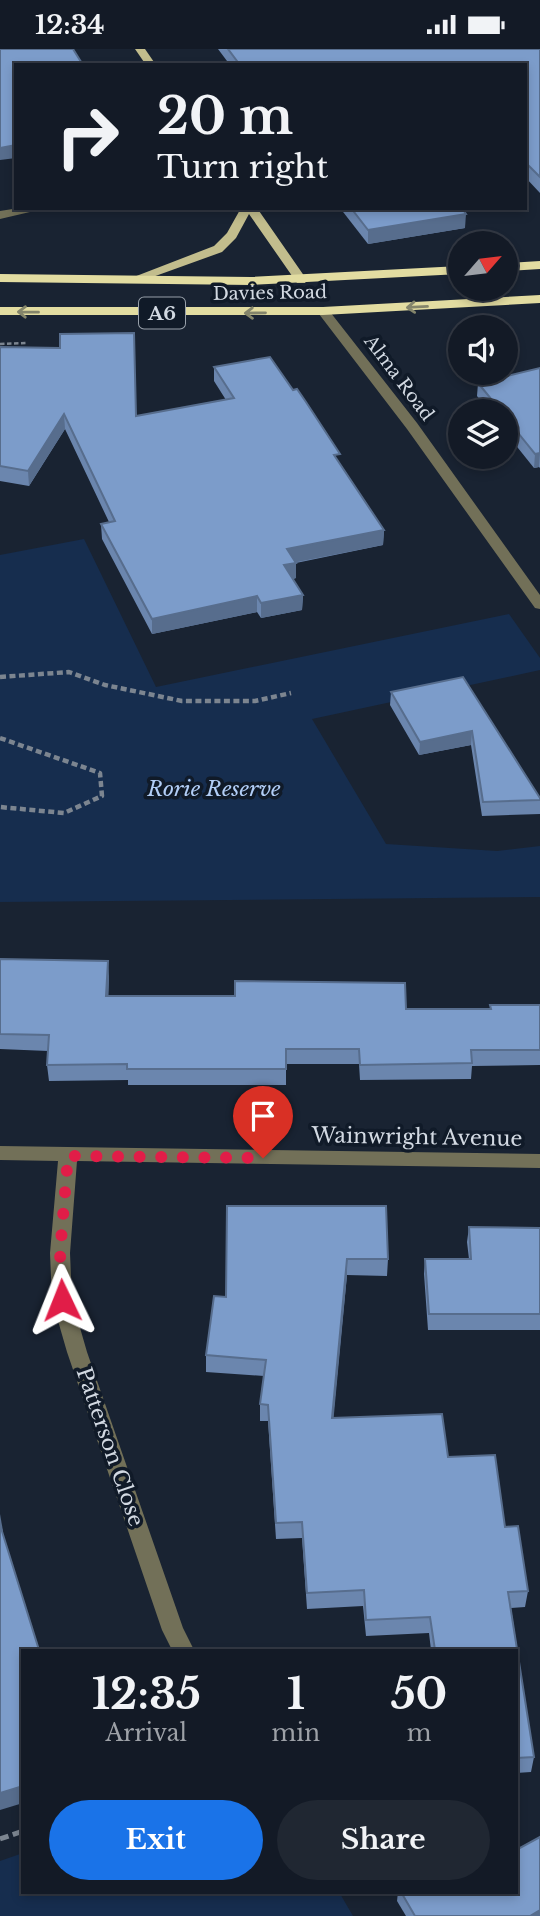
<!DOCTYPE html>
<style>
body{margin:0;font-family:"Libre Baskerville",serif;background:#202732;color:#f1f3f6;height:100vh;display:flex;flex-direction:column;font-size:26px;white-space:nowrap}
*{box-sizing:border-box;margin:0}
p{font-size:23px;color:#9da1a7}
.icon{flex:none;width:38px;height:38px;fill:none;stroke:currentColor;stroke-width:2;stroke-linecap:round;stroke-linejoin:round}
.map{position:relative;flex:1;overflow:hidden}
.panel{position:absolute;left:21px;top:1600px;width:497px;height:245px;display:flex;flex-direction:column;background:#131a26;border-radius:0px;box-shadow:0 4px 10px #0003,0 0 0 2px #323843}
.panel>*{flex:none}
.guide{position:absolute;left:14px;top:14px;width:513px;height:147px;border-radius:0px;box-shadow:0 4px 10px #0003,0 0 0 2px #323843;background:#131a26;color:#f1f3f6;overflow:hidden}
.needle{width:46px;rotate:62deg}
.tools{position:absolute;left:448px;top:182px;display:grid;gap:14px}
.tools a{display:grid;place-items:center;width:70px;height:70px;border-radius:50%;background:#131a26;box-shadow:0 4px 10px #0003,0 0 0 2px #323843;font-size:35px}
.pin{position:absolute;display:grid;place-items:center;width:60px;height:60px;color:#fff;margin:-72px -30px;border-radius:50% 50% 50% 0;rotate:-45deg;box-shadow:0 0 7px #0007}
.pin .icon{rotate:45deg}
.me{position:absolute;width:77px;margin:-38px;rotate:358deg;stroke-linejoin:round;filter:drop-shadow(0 0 5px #0008)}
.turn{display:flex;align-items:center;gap:24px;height:147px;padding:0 28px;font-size:32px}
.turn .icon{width:91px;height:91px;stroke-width:2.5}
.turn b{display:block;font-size:49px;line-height:60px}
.eta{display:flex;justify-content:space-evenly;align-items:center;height:119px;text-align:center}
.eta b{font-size:42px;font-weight:700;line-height:49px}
.cta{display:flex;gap:14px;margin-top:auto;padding:14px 28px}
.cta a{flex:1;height:80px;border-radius:42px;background:#1a73e8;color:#fff;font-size:28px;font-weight:700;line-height:80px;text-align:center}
.cta a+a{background:#202732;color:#f1f3f6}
.status{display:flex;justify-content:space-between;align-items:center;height:49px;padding:0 35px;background:#131a26;direction:ltr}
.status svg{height:19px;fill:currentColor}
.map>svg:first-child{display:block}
.green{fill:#162d4e}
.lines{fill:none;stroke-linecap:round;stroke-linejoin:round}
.path-far2{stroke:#7c8590;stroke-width:2.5;stroke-dasharray:4.5 2.5;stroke-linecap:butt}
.path-far1{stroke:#7c8590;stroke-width:4.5;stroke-dasharray:6 3.5;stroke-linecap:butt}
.path{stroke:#7c8590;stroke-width:5;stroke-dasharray:9 4.5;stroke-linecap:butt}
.minor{fill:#727058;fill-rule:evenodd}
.major{fill:#c2bd8d;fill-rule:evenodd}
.highway{fill:#e2dca1;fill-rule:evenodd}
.wall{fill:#6b86ae}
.shaded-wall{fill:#576d8d}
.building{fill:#7c9cca;stroke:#576d8d;stroke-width:2}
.oneway{stroke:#84856b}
.route{stroke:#e11d48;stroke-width:12;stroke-dasharray:0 21.6}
.labels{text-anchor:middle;stroke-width:7;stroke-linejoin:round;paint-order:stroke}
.far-street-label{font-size:18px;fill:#d2d9e2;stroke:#101a28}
.shield{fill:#101a28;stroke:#98a0aa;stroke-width:2}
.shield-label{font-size:19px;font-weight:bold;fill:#d2d9e2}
.park-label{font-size:21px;font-style:italic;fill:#b2cef7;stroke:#101a28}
.street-label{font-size:21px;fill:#d2d9e2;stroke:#101a28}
</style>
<div class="status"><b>12:34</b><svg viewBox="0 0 49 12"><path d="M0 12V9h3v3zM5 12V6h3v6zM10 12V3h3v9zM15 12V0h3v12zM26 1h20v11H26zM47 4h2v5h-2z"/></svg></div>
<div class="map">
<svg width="540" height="1867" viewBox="0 0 540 1867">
<rect width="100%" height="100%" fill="#192332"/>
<g class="green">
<path d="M84,490L156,638L509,565L540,609V621L312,670L386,795L497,802L540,797V848L0,853V506Z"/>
<path d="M23,1804V1843H260C286,1847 313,1843 339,1843L353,1867H0V1812Z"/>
</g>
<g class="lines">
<path class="path-far2" d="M0,295L27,294"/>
<g class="path-far1">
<path d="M0,628L69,623L105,636L182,652H255L291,644"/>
<path d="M0,689L100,724L102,747L64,764L0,758"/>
</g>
<path class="path" d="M0,1790L23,1782"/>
<g class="minor">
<path d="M19,159H47L0,170V162Z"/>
<path d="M323,258L327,259L417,374L540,546V560L535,559L407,380L319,265V259Z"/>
<path d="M0,1097L540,1105V1119L77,1112L70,1204L72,1251L87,1303L183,1579L194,1601H172L162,1581L67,1303L52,1251L50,1204L58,1112L0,1111Z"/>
</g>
<g class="major">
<path d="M135,0H145L156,16H146Z"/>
<path d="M241,159H257L307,231L305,234H297L249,165L236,189L222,203L136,234L126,231L214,197L227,184Z"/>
</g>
<g class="highway">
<path d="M540,212V220L506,222V214Z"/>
<path d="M460,217V225L251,236L0,233V225L251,228Z"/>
<path d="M540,246V254L323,266H0V258H323Z"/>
</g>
</g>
<g class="wall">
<path d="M218,0H540V144L525,128V16H230Z"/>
<path d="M340,159H462L465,179L368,195Z"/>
<path d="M0,298L137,367L226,351L214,332V318L339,414L384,481L383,496L296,514V529L293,530L303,546L302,561L261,569L257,563L152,585L102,490L101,475L109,473L65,380L29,437L0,432Z"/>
<path d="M540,319V419L539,418L534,419L506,384V362H489L477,347L478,334Z"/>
<path d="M463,628L540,749V765L482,767L471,696L419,706L390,656L391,643Z"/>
<path d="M0,910L109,927L108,947L406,960H490V956H540V1016L472,1017L471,1030L360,1031L359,1015H286V1036H128V1031L49,1032L47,1016L48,1002L0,1000Z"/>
<path d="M227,1157L388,1210L387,1227L347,1226L333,1369L448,1408L505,1478L528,1542L525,1558L511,1559L534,1708L531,1723L516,1724V1601H431L429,1584L366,1587L363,1557L307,1560L302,1489L276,1490L268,1372H260V1355L264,1327L206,1323V1306L226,1248Z"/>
<path d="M469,1178L540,1179V1281H428L424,1225L425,1210H469L467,1193Z"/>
<path d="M398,1843H516L540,1867H406L397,1852Z"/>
</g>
<g class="shaded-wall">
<path d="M16,96V109L0,111V99Z"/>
<path d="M466,165L465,179L368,195V181Z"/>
<path d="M64,365L65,380L29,437L28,422Z"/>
<path d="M540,404L539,418L534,419L535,405Z"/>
<path d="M384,481L383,496L287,515V500Z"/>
<path d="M296,514V529L284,532V516Z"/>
<path d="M303,546L302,561L261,569V554Z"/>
<path d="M257,547V563L152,585V570Z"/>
<path d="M472,682L471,696L419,706L420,693Z"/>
<path d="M108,912L109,927L108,963L106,947Z"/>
<path d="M347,1210V1226L332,1386V1369Z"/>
<path d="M0,1465L3,1482L0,1483Z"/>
<path d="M23,1737V1754L0,1761V1744Z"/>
<path d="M540,1861V1867H530Z"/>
</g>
<g class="building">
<path d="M0,0H73L83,16H16V96L0,99Z"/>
<path d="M228,0H540V128L525,113V16H240Z"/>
<path d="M351,159H462L466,165L368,181Z"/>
<path d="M134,284L136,367L234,349L214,318L270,308L293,341L297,340L306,353L340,405L334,406L384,481L287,500L296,514L284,516L303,546L261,554L257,547L152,570L101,475L115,472L64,365L28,422L0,417V298L60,299V285Z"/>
<path d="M540,319V404L535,405L506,369V362H501L478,334Z"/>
<path d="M463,628L540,749V751L483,753L472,682L420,693L391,643Z"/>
<path d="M0,910L108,912L106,947H235V932L405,934L406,960H491L490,956H540V1001H471L472,1014L360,1016L359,1000H286V1020H127V1015L47,1016L49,986L0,985Z"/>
<path d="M227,1157H386L388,1210H347L332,1369L442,1365L448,1408L495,1406L505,1478L518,1477L528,1542L508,1543L534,1708L516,1709V1601H435L430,1568L366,1571L364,1541L307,1544L302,1473L276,1474L268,1356L260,1355L266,1311L206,1306L214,1247L226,1248Z"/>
<path d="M469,1178L540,1179V1265H429L425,1210H471Z"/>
<path d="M0,1476L39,1601H23V1737L0,1744Z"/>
<path d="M540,1788V1861L530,1867H415L401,1843H516V1801Z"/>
</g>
<defs><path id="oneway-shaft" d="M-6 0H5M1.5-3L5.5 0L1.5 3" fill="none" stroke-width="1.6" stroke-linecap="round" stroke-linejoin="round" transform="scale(1.75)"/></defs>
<g class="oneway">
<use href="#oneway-shaft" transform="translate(417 258) rotate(177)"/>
<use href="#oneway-shaft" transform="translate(28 263) rotate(-179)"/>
<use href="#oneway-shaft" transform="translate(255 264) rotate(179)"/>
</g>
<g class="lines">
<path class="route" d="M62,1251L60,1204L68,1107L263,1109"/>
</g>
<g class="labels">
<g class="far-street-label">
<text transform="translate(270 244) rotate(-1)" y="6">Davies Road</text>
<text transform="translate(399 329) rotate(53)" y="6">Alma Road</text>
</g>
<rect class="shield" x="139" y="248.5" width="46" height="31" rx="5"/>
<g class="shield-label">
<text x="162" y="271">A6</text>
</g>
<g class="park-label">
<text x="214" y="747">Rorie Reserve</text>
</g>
<g class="street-label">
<text transform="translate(417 1088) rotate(1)" y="7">Wainwright Avenue</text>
<text transform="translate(110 1398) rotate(71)" y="7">Patterson Close</text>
</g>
</g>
</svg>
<div class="tools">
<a><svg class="needle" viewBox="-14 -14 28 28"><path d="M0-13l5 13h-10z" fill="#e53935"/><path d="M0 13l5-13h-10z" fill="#9da1a7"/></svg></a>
<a><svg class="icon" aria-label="sound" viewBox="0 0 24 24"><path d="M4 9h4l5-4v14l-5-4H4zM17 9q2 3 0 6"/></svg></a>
<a><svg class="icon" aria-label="layers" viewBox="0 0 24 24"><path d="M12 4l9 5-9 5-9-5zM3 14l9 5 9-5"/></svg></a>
</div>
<div class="pin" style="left:263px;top:1109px;background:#d93025"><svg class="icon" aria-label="arrive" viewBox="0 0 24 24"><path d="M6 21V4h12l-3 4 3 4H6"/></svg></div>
<svg class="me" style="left:62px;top:1251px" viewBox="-20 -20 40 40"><path d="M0-17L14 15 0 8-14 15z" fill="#e11d48" stroke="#fff" stroke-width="4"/></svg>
<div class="guide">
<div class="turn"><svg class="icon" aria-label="right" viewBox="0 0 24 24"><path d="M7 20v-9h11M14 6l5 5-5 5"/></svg><div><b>20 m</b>Turn right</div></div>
</div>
<section class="panel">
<div class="eta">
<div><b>12:35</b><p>Arrival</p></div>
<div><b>1</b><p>min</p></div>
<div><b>50</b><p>m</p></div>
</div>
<div class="cta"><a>Exit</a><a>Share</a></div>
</section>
</div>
